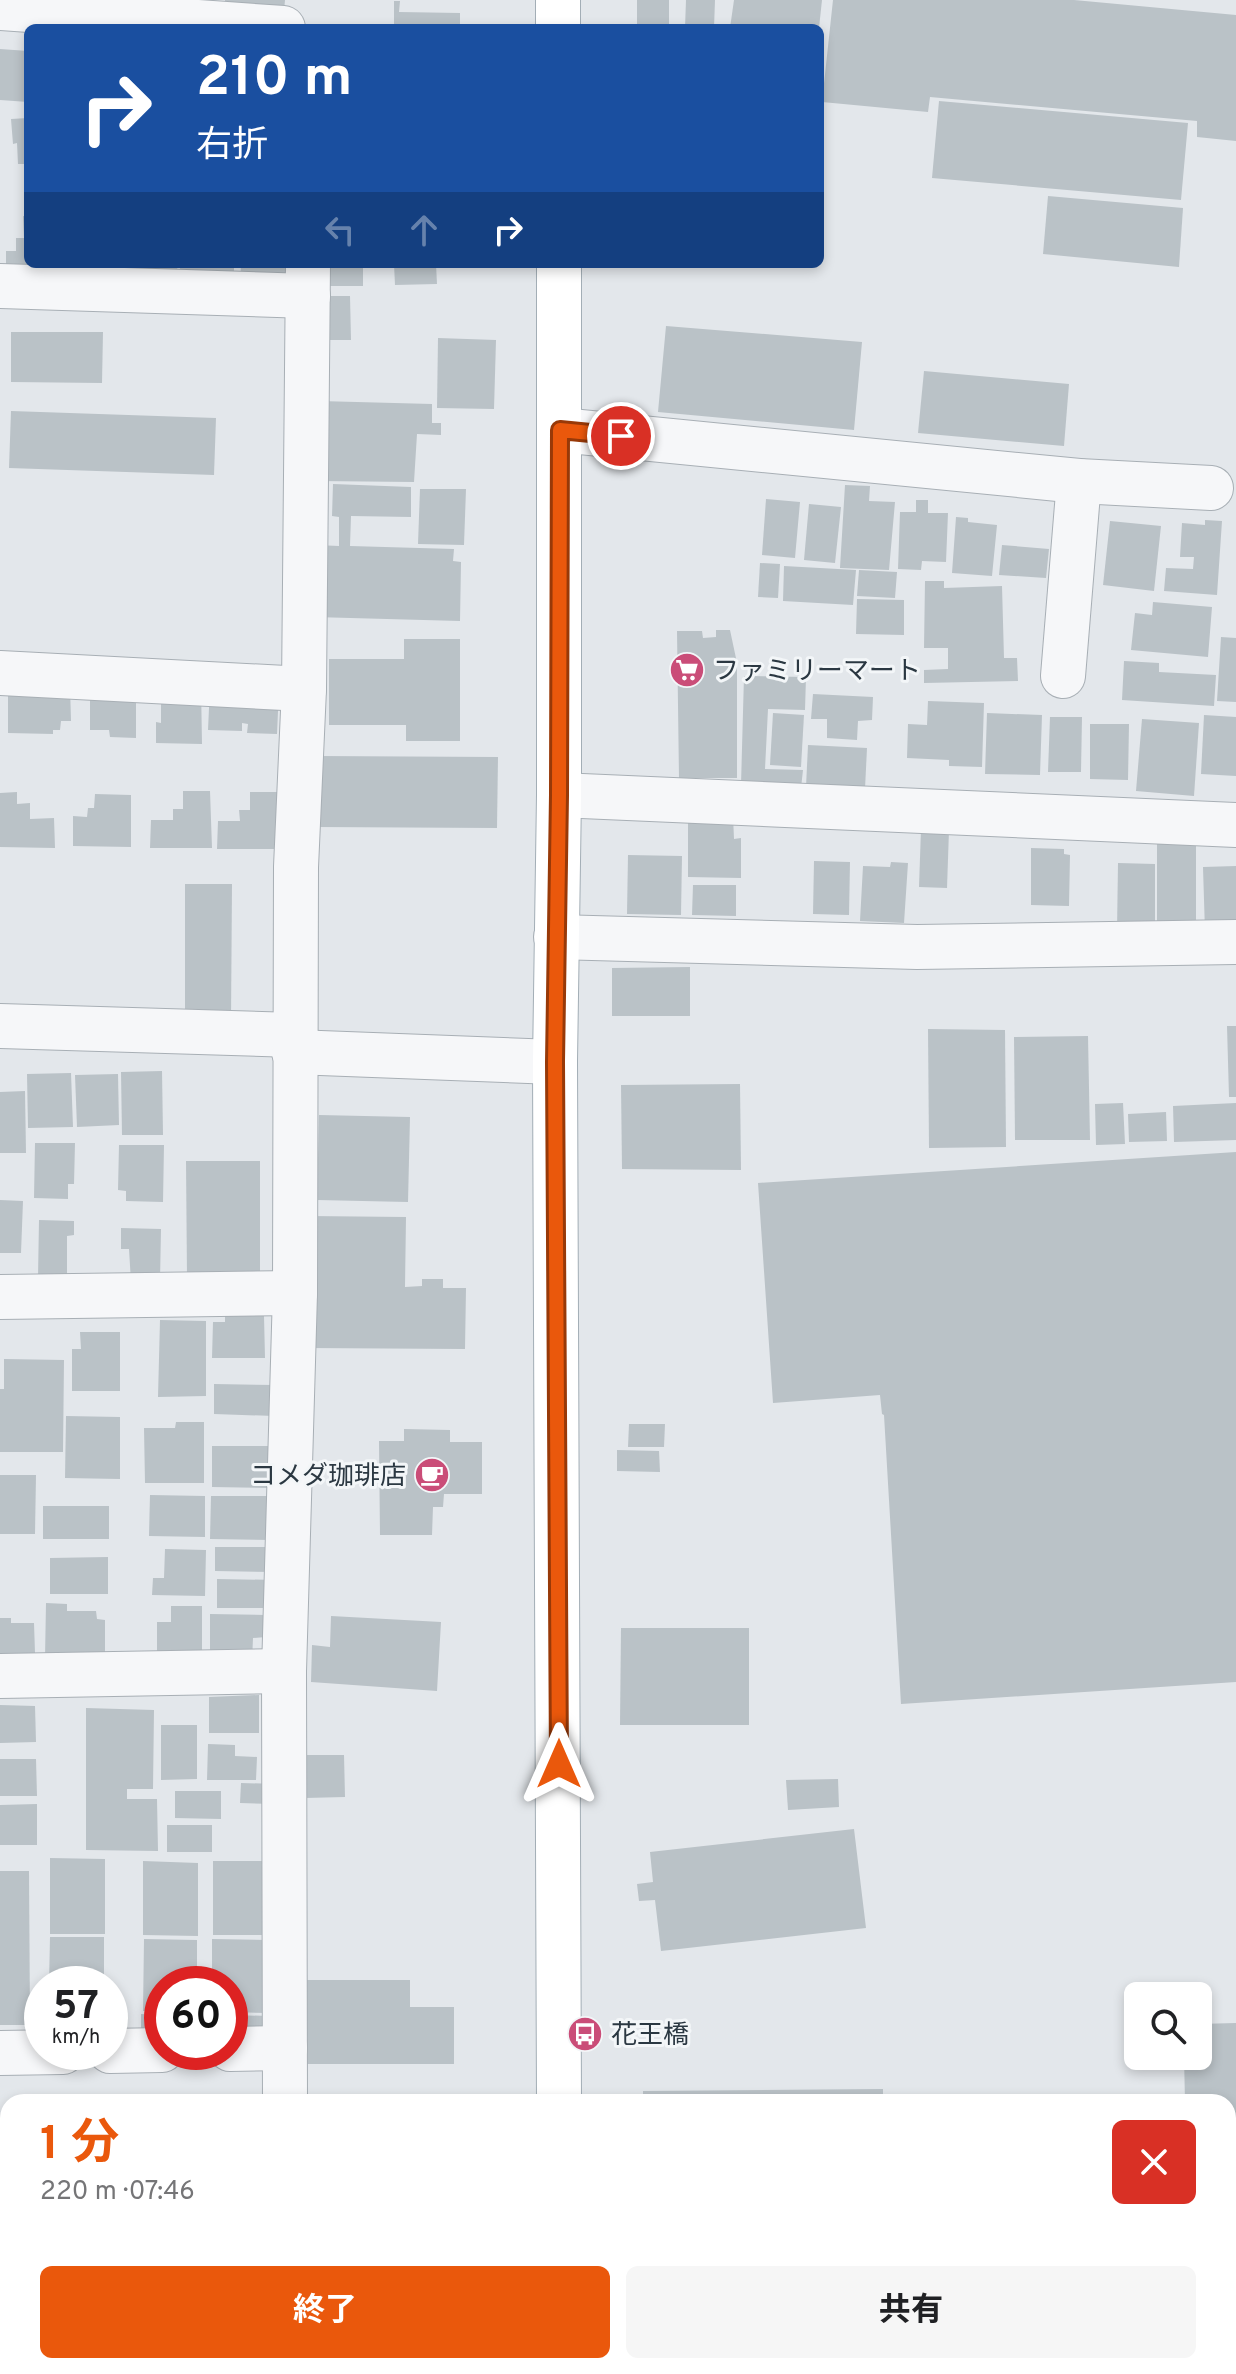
<!DOCTYPE html>
<html lang="ja">
<meta charset="utf-8">
<style>
body{margin:0;font-family:Overpass,"Noto Sans JP",sans-serif;background:#f6f6f6;color:#202124;height:100vh;display:flex;flex-direction:column;font-size:30px;white-space:nowrap}
*{box-sizing:border-box;margin:0}
p{font-size:26px;color:#757577}
.icon{flex:none;width:44px;height:44px;fill:none;stroke:currentColor;stroke-width:2;stroke-linecap:round;stroke-linejoin:round}
.map{position:relative;flex:1;overflow:hidden}
.sheet{position:absolute;left:0px;top:2094px;width:1236px;height:280px;display:flex;flex-direction:column;background:#fff;border-radius:24px 24px 0 0;box-shadow:0 4px 12px #0003}
.sheet>*{flex:none}
.hud{position:absolute;left:24px;top:24px;width:800px;height:244px;border-radius:12px;box-shadow:0 4px 12px #0003;background:#1a4fa0;color:#fff;overflow:hidden}
.fabs{position:absolute;left:1124px;top:1982px;display:grid;gap:16px}
.fabs a{display:grid;place-items:center;width:88px;height:88px;border-radius:12px;background:#fff;box-shadow:0 4px 12px #0003;font-size:40px}
.speed{position:absolute;left:24px;top:1966px;display:flex;gap:16px;font-size:40px;font-weight:700;text-align:center}
.speed>*{display:grid;place-content:center;width:104px;height:104px;border-radius:50%;background:#fff;box-shadow:0 4px 12px #0003;line-height:1}
.speed small{font-size:20px;font-weight:400}
.speed .limit{border:12px solid #d22;background:#fff;color:#111}
.pin{position:absolute;display:grid;place-items:center;width:68px;height:68px;color:#fff;margin:-34px;border:4px solid #fff;border-radius:50%;box-shadow:0 2px 8px #0007}
.me{position:absolute;width:88px;margin:-44px;rotate:0deg;stroke-linejoin:round;filter:drop-shadow(0 0 6px #0008)}
.turn{display:flex;align-items:center;gap:28px;height:168px;padding:0 40px;font-size:36px}
.turn .icon{width:104px;height:104px;stroke-width:2.5}
.turn b{display:block;font-size:56px;line-height:68px}
.lanes{display:flex;align-items:center;height:76px;padding:0 40px;background:#0003;justify-content:center;gap:40px;direction:ltr}
.lanes .off{opacity:.35}
.round{display:grid;place-items:center;flex:none;width:84px;height:84px;border-radius:12px;background:#f6f6f6}
.summary{display:flex;align-items:center;justify-content:space-between;height:136px;padding:0 40px}
h1{font-size:48px;font-weight:700;line-height:60px;color:#ea580c}
.primary-button{display:flex;gap:16px;margin-top:auto;padding:16px 40px}
.primary-button a{flex:1;height:92px;border-radius:12px;background:#ea580c;color:#fff;font-size:32px;font-weight:700;line-height:92px;text-align:center}
.primary-button a+a{background:#f6f6f6;color:#202124}
.map>svg:first-child{display:block}
.building{fill:#bac2c7}
.lines{fill:none;stroke-linecap:round;stroke-linejoin:round}
.minor-casing{stroke:#a8afb5;stroke-width:46}
.major-casing{stroke:#a3aeb6;stroke-width:46}
.minor{stroke:#f6f7f9;stroke-width:44}
.major{stroke:#fff;stroke-width:44}
.route-casing{stroke:#983908;stroke-width:20}
.route{stroke:#ea580c;stroke-width:14}
.labels{text-anchor:middle;stroke-width:6;stroke-linejoin:round;paint-order:stroke}
.poi-label{font-size:26px;fill:#2b3842;stroke:#f3f6f8;text-anchor:start}
</style>
<div class="map">
<svg width="1236" height="2374" viewBox="0 0 1236 2374">
<rect width="100%" height="100%" fill="#e3e7eb"/>
<g class="building">
<path d="M225,0H285L284,11L225,8Z"/>
<rect x="637" y="0" width="32" height="28"/>
<path d="M686,0H715L714,28H685Z"/>
<path d="M734,0H822L819,28H730Z"/>
<path d="M833,0H1074L1236,15V141L1197,137V121L930,97L928,112L822,102Z"/>
<path d="M394,1H400L399,12L460,13V28H394Z"/>
<path d="M0,49L28,51V102L0,100Z"/>
<path d="M939,101L1188,123L1181,200L932,178Z"/>
<path d="M28,118V164H18L17,143L13,144L11,119Z"/>
<path d="M1048,196L1183,208L1179,267L1043,254Z"/>
<path d="M23,216L28,217V264H59L58,284L6,283V251H16V238H24Z"/>
<path d="M64,264H114L115,278L64,281Z"/>
<path d="M117,264H177L178,282L118,284Z"/>
<path d="M180,264H234V279L180,280Z"/>
<path d="M241,264H285V287L240,286Z"/>
<rect x="318" y="264" width="45" height="22"/>
<path d="M394,264H436L437,284L395,285Z"/>
<path d="M314,296H350L351,340H315Z"/>
<path d="M666,326L862,342L854,430L658,412Z"/>
<path d="M11,332H103L102,383L11,382Z"/>
<path d="M438,338L496,340L494,409L437,408Z"/>
<path d="M924,371L1069,384L1064,446L918,433Z"/>
<path d="M319,401L432,404V423H441V435L417,434L414,482L316,481Z"/>
<path d="M11,411L216,418L214,475L9,468Z"/>
<path d="M333,484L411,487V517L351,516L350,546L454,549L453,561L461,562L460,621L314,617L316,545L339,546V517L332,516Z"/>
<path d="M845,485L870,486L869,501L895,502L889,570L840,568Z"/>
<path d="M420,489H466L464,545L418,544Z"/>
<path d="M766,499L800,502L795,558L762,555Z"/>
<path d="M916,500H928V513H948L946,562L922,561L921,570L898,569L900,512H916Z"/>
<path d="M809,504L841,507L835,563L804,560Z"/>
<path d="M956,517L968,518V522L997,525L992,576L952,573Z"/>
<path d="M1205,520L1222,521L1217,595L1164,591L1166,568L1193,569L1194,557H1180L1182,523L1205,525Z"/>
<path d="M1110,521L1161,526L1154,591L1103,585Z"/>
<path d="M1002,545L1049,549L1046,578L999,575Z"/>
<path d="M760,563L780,564L778,598L758,597Z"/>
<path d="M784,566L856,570L853,605L783,601Z"/>
<path d="M859,570L897,572L895,598L857,596Z"/>
<path d="M925,581H944V588L1002,586L1004,658H1017L1018,681L924,683V670L948,669V648H924Z"/>
<path d="M857,599L904,600V635L856,634Z"/>
<path d="M1153,602L1212,607L1208,657L1131,650L1135,613L1152,615Z"/>
<path d="M716,630H730L737,663V778H679L677,631H702L703,638L716,637Z"/>
<path d="M1221,637L1236,638V702L1217,701Z"/>
<path d="M404,639H460V741H406V725H329V659H404Z"/>
<path d="M1124,661L1159,663V672L1216,675L1214,706L1122,700Z"/>
<path d="M744,676L806,677L805,710L768,709L765,769L803,770L801,788L741,785Z"/>
<path d="M157,684L201,686L202,744L156,743V722L161,723V704H158Z"/>
<path d="M90,685H136V738L110,737L109,730H90Z"/>
<path d="M70,686L71,721H61L60,730H53V734L8,733V687Z"/>
<path d="M210,686L279,689L277,734L247,733L248,724L242,723V731L208,730Z"/>
<path d="M813,694L873,697L872,720L858,721L857,740L827,738V719H811Z"/>
<path d="M928,701L984,703L982,767L949,766V760L907,758L908,724L927,725Z"/>
<path d="M773,713L804,715L801,767L770,765Z"/>
<path d="M987,713L1042,715L1040,775L985,774Z"/>
<path d="M1204,715L1236,717V776L1201,774Z"/>
<path d="M1050,717H1082L1081,772H1048Z"/>
<path d="M1142,719L1199,723L1194,796L1136,791Z"/>
<path d="M1090,724H1129L1128,780L1090,779Z"/>
<path d="M808,745L867,748L865,789L806,787Z"/>
<path d="M317,756L498,757L497,828L316,827Z"/>
<path d="M183,791H210L212,848H150L151,820H173V809H183Z"/>
<path d="M17,792V804L30,803V819L54,818L55,848L0,847V793Z"/>
<path d="M250,792H277L278,849H217L218,821H240L239,810H250Z"/>
<path d="M95,794L131,795V847L73,846V816L87,817L88,808H94Z"/>
<path d="M688,816H733L734,839L741,838V878L688,877Z"/>
<path d="M921,829L949,830L947,888L919,887Z"/>
<rect x="1157" y="831" width="39" height="100"/>
<path d="M1031,848L1064,849V854L1070,855L1069,906L1031,905Z"/>
<path d="M628,855L682,856L681,915L627,914Z"/>
<path d="M814,861L850,862L849,915L813,914Z"/>
<path d="M891,862L908,863L904,923L860,921L863,866L890,867Z"/>
<path d="M1118,863L1155,864V931H1117Z"/>
<path d="M1236,866V931L1205,932L1203,867Z"/>
<path d="M185,884H232L231,1021H185Z"/>
<path d="M693,885H736V916L692,915Z"/>
<path d="M690,967V1016H612V968Z"/>
<path d="M1227,1026H1236V1097H1229Z"/>
<path d="M928,1029L1005,1030L1006,1147L929,1148Z"/>
<path d="M1088,1036L1090,1140H1015L1014,1037Z"/>
<path d="M162,1071L163,1135H122L121,1072Z"/>
<path d="M71,1073L73,1127L28,1128L27,1074Z"/>
<path d="M118,1074L119,1125L77,1127L75,1075Z"/>
<path d="M740,1084L741,1170L622,1169L621,1085Z"/>
<path d="M25,1091L26,1153H0V1092Z"/>
<path d="M1123,1103L1125,1144L1096,1145L1095,1104Z"/>
<path d="M1236,1103V1140L1174,1142L1173,1106Z"/>
<path d="M1166,1112L1167,1141L1129,1142L1128,1114Z"/>
<path d="M319,1115L410,1117L408,1202L317,1200Z"/>
<path d="M35,1143H75L74,1184H68V1199L34,1198Z"/>
<path d="M119,1145H164L163,1202L126,1201V1191L118,1190Z"/>
<path d="M1236,1152V1682L901,1704L884,1415L882,1414L880,1395L773,1403L758,1183Z"/>
<path d="M186,1161H260V1276L187,1277Z"/>
<path d="M0,1200L23,1201L21,1253H0Z"/>
<path d="M308,1216L406,1217L405,1287L422,1286V1279H443V1288H466L465,1349L306,1348Z"/>
<path d="M39,1220L74,1221V1235L67,1236V1277L38,1278Z"/>
<path d="M121,1228L161,1229L160,1281L131,1282L129,1249H121Z"/>
<path d="M225,1316H264L265,1358H212L213,1322H225Z"/>
<path d="M160,1320L206,1321V1396L158,1397Z"/>
<path d="M80,1332H120V1391H72V1349H81Z"/>
<path d="M4,1359L64,1360L63,1452H0V1389H4Z"/>
<path d="M214,1384L275,1385L274,1416L214,1414Z"/>
<path d="M66,1416L120,1417V1479L65,1478Z"/>
<path d="M176,1422H204V1483H145L144,1428H175Z"/>
<path d="M629,1424H665L664,1447H628Z"/>
<path d="M404,1429L450,1430V1442H482V1494H444L443,1507H433L432,1535H380L379,1441H404Z"/>
<path d="M212,1446H269V1488L212,1487Z"/>
<path d="M617,1450L659,1451L660,1472L617,1471Z"/>
<path d="M0,1475H36L35,1534H0Z"/>
<path d="M150,1495L205,1496V1537L149,1536Z"/>
<path d="M211,1496H274L273,1540L210,1539Z"/>
<rect x="43" y="1506" width="66" height="33"/>
<path d="M215,1547H274V1572L215,1571Z"/>
<path d="M165,1549L206,1550L205,1596L152,1595L153,1578H164Z"/>
<path d="M108,1557V1594H50V1558Z"/>
<path d="M217,1579L277,1580V1608H217Z"/>
<path d="M46,1603L67,1604V1611H96L97,1619L105,1620V1653L45,1658Z"/>
<path d="M171,1606H202V1660L157,1659V1622H171Z"/>
<path d="M210,1614L266,1615V1637L253,1638L252,1661H210Z"/>
<path d="M331,1616L441,1622L437,1691L311,1682L312,1645L330,1647Z"/>
<path d="M0,1618H11V1623H34L35,1653H0Z"/>
<path d="M621,1628H749V1725H620Z"/>
<path d="M259,1695V1733H209V1697Z"/>
<path d="M0,1705L35,1706L36,1742L0,1743Z"/>
<path d="M86,1708L154,1710L153,1789H127V1799H157L158,1851L86,1850Z"/>
<path d="M161,1725H197V1779L161,1780Z"/>
<path d="M208,1744L235,1745V1756L257,1757L256,1780H207Z"/>
<path d="M304,1755H344L345,1797L305,1798Z"/>
<path d="M0,1759H36L37,1796H0Z"/>
<path d="M838,1779L839,1807L788,1810L786,1780Z"/>
<path d="M241,1783L277,1784L276,1804L240,1803Z"/>
<path d="M175,1791H221V1819L175,1818Z"/>
<path d="M37,1804V1845H0V1805Z"/>
<rect x="167" y="1825" width="45" height="27"/>
<path d="M854,1829L866,1928L661,1951L655,1900L639,1901L637,1884L653,1882L650,1852Z"/>
<path d="M50,1858L105,1859V1934H50Z"/>
<path d="M143,1861L198,1863V1936L143,1935Z"/>
<path d="M213,1861H269L268,1935H213Z"/>
<path d="M0,1871H29L30,2025H0Z"/>
<path d="M50,1937H104V1984H49Z"/>
<path d="M144,1939L197,1940V1984H162V2012L143,2011Z"/>
<path d="M212,1939L268,1940V2013L230,2012V1984H212Z"/>
<path d="M307,1980H410V2007H454V2064H306Z"/>
<path d="M141,2014L162,2015V2044H141Z"/>
<path d="M230,2015L269,2016V2046L230,2045Z"/>
<path d="M1236,2023V2255H1233L1232,2179H1228V2102H1185L1184,2056H1198V2024Z"/>
<path d="M883,2089V2102H643V2091Z"/>
<path d="M132,2366H164V2370H173V2374H132Z"/>
<rect x="186" y="2366" width="31" height="8"/>
<rect x="226" y="2366" width="39" height="8"/>
<rect x="312" y="2366" width="135" height="8"/>
<rect x="704" y="2366" width="180" height="8"/>
<rect x="920" y="2366" width="149" height="8"/>
<rect x="1072" y="2366" width="42" height="8"/>
<path d="M1131,2366L1233,2367L1232,2374H1130Z"/>
</g>
<g class="lines">
<g class="minor-casing">
<g id="minor">
<path d="M0,8L283,28"/>
<path d="M0,286L308,296"/>
<path d="M560,430L1079,481L1211,488"/>
<path d="M0,673L304,689"/>
<path d="M1063,676L1079,481"/>
<path d="M559,795L1236,825"/>
<path d="M556,937L917,947L1236,942"/>
<path d="M0,1026L294,1035"/>
<path d="M294,1052L555,1062"/>
<path d="M0,1297L295,1293"/>
<path d="M0,1676L284,1671"/>
<path d="M230,2049L285,2048"/>
<path d="M110,2051L162,2050"/>
<path d="M0,2053L63,2052"/>
<path d="M285,2102L284,1671L295,1293L296,867L304,689L308,264"/>
<path d="M282,2374V2366"/>
</g>
</g>
<g class="major-casing">
<g id="major">
<path d="M558,0V28"/>
<path d="M559,2102L555,1062L559,795V264"/>
<path d="M558,2374V2366"/>
</g>
</g>
<use href="#minor" class="minor"/>
<use href="#major" class="major"/>
</g>
<g class="lines">
<g class="route-casing">
<path id="route" d="M559,1764L555,1062L559,795L560,430L621,436"/>
</g>
<use href="#route" class="route"/>
</g>
<defs>
<g id="supermarket-disc" transform="scale(1.8)"><circle r="9.5" fill="#ca4d78" stroke="#f3f6f8"/><path d="M-6-5.5h2.5l.6 2H6L4.5 2H-2.5L-4.4-4H-6ZM-1.5 3.2a1.3 1.3 0 1 0 .1 0ZM3 3.2a1.3 1.3 0 1 0 .1 0Z" fill="#fff"/></g>
<g id="cafe-disc" transform="scale(1.8)"><circle r="9.5" fill="#ca4d78" stroke="#f3f6f8"/><path d="M-5.5-4.5H6V0H3Q3 3.5 0 3.5H-2.5Q-5.5 3.5-5.5 0ZM3-3.2v2h1.7v-2ZM-6 4.5H4V6H-6Z" fill="#fff"/></g>
<g id="bus-disc" transform="scale(1.8)"><circle r="9.5" fill="#ca4d78" stroke="#f3f6f8"/><path d="M-5-6H5V4H4V6H2V4H-2V6H-4V4H-5ZM-3.5-4V0h7V-4ZM-3.5 1.2v1.5H-2V1.2ZM2 1.2v1.5H3.5V1.2Z" fill="#fff"/></g>
</defs>
<g fill-rule="evenodd">
<use href="#supermarket-disc" x="687" y="670"/>
<use href="#cafe-disc" x="432" y="1475"/>
<use href="#bus-disc" x="585" y="2034"/>
</g>
<g class="labels">
<g class="poi-label">
<text x="713" y="679">ファミリーマート</text>
<text x="406" y="1484" text-anchor="end">コメダ珈琲店</text>
<text x="611" y="2043">花王橋</text>
</g>
</g>
</svg>
<div class="fabs">
<a><svg class="icon" aria-label="search" viewBox="0 0 24 24"><circle cx="10" cy="10" r="6"/><path d="M15 15l6 6"/></svg></a>
</div>
<div class="speed"><div>57<small>km/h</small></div><div class="limit">60</div></div>
<div class="pin" style="left:621px;top:436px;background:#d93025"><svg class="icon" aria-label="arrive" viewBox="0 0 24 24"><path d="M6 21V4h12l-3 4 3 4H6"/></svg></div>
<svg class="me" style="left:559px;top:1764px" viewBox="-20 -20 40 40"><path d="M0-17L14 15 0 8-14 15z" fill="#ea580c" stroke="#fff" stroke-width="4"/></svg>
<div class="hud">
<div class="turn"><svg class="icon" aria-label="right" viewBox="0 0 24 24"><path d="M7 20v-9h11M14 6l5 5-5 5"/></svg><div><b>210 m</b>右折</div></div>
<div class="lanes"><svg class="icon off" aria-label="left" viewBox="0 0 24 24"><path d="M17 20v-9H6M10 6l-5 5 5 5"/></svg><svg class="icon off" aria-label="ahead" viewBox="0 0 24 24"><path d="M12 20V5M6 11l6-6 6 6"/></svg><svg class="icon" aria-label="right" viewBox="0 0 24 24"><path d="M7 20v-9h11M14 6l5 5-5 5"/></svg></div>
</div>
<section class="sheet">
<div class="summary"><div><h1>1 分</h1><p>220 m · 07:46</p></div><a class="round" style="background:#d93025;color:#fff"><svg class="icon" aria-label="close" viewBox="0 0 24 24"><path d="M6 6l12 12M18 6L6 18"/></svg></a></div>
<div class="primary-button"><a>終了</a><a>共有</a></div>
</section>
</div>
